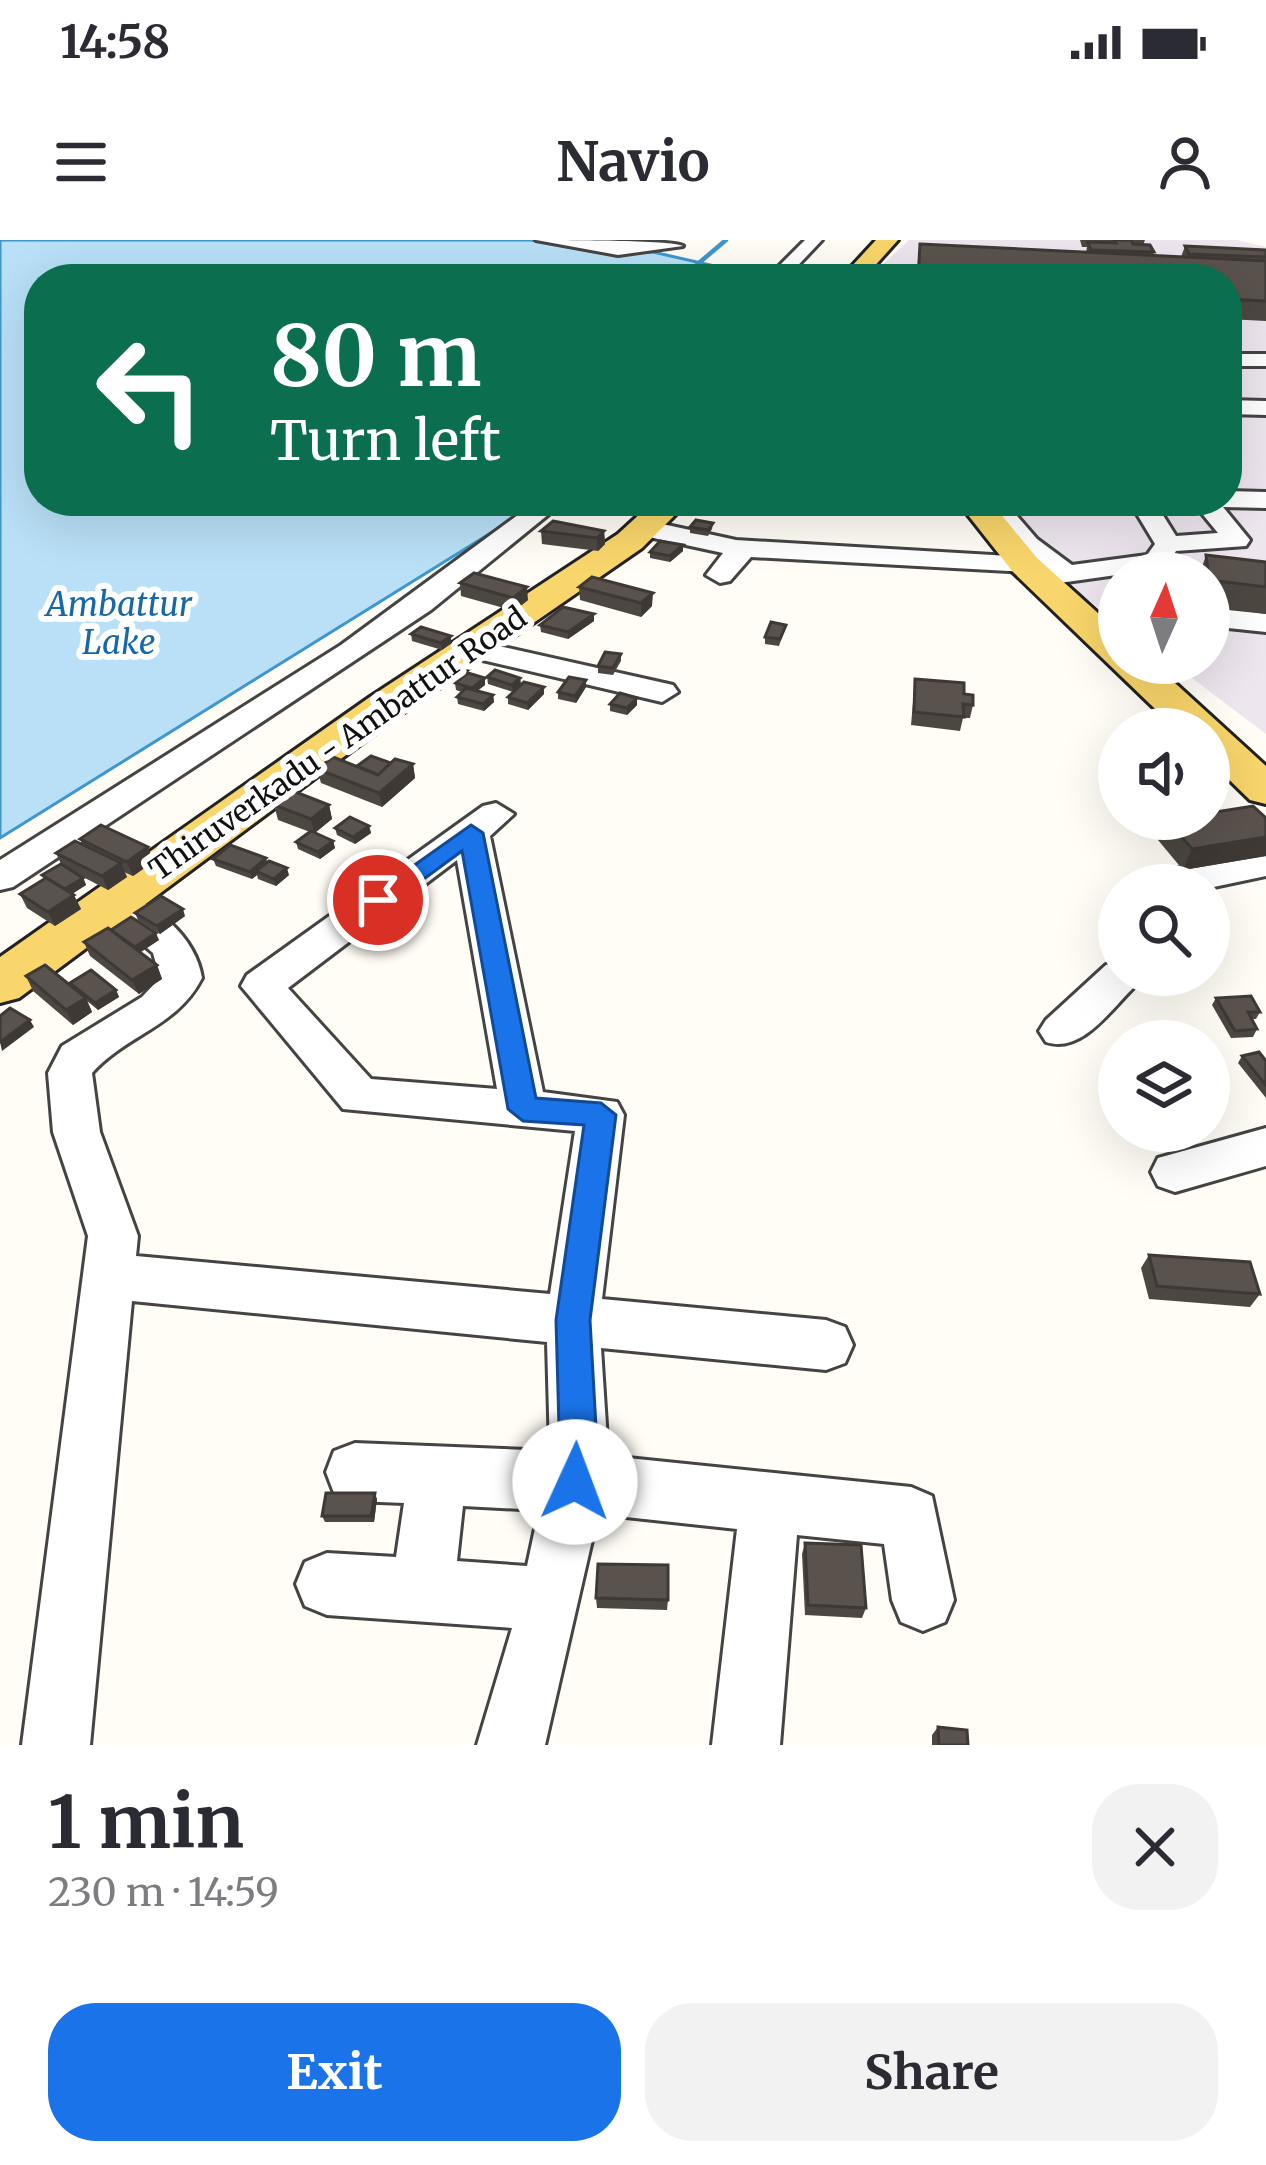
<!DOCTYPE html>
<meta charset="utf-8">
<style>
body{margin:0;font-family:Merriweather,serif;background:#f2f2f3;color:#2b2b33;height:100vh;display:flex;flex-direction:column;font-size:45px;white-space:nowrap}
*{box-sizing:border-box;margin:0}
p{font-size:39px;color:#7c7c81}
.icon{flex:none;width:66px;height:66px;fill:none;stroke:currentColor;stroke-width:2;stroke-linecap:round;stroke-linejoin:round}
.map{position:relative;height:1505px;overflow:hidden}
.side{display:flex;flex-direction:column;background:#fff;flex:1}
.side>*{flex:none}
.banner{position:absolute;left:24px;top:24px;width:1218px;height:252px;border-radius:48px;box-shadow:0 12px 48px #0002;background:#0b6e4f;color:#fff;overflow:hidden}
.needle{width:78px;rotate:3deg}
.tools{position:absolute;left:1098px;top:312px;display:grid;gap:24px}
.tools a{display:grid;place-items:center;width:132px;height:132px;border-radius:50%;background:#fff;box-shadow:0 12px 48px #0002;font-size:60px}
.pin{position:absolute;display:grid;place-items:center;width:102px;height:102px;color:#fff;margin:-51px;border:6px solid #fff;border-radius:50%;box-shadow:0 3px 12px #0007}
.me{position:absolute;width:132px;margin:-66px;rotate:2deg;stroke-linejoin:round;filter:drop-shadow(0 0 9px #0008)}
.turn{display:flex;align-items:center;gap:42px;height:252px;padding:0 48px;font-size:54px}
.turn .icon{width:156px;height:156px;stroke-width:2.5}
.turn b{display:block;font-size:84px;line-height:102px}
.round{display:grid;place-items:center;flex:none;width:126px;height:126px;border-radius:48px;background:#f2f2f3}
.head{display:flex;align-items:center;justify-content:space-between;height:204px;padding:0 48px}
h1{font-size:72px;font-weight:700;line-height:90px}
.primary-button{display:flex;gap:24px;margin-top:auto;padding:24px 48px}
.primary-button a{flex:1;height:138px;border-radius:48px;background:#1a73e8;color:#fff;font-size:48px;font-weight:700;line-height:138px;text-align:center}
.primary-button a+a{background:#f2f2f3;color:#2b2b33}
.status{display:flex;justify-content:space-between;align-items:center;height:84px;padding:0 60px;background:#fff;direction:ltr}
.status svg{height:33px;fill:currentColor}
header{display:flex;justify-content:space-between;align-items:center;height:156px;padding:0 48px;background:#fff;font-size:54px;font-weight:700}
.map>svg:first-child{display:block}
.industrial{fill:#eee6ef}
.water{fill:#b9e0f7;stroke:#3f96cf;stroke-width:3}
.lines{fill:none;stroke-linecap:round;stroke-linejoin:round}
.stream{stroke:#3f96cf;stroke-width:4.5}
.minor-casing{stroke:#444;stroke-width:6}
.major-casing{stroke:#222;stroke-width:6}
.minor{fill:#fff;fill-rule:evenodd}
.major{fill:#f9d66b;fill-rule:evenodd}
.wall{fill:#4d4742}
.shaded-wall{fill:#3f3936}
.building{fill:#5a524d;stroke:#3f3936;stroke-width:3}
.route{fill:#1a73e8;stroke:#114b97;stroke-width:3}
.labels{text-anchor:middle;stroke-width:12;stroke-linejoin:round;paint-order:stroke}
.far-street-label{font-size:30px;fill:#111;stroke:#fff}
.far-water-label{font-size:33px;font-style:italic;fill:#1768a6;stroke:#fff}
</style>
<div class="status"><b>14:58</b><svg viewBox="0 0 49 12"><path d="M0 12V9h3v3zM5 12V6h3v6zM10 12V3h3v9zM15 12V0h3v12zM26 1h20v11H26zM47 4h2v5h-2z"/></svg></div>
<header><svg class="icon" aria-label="menu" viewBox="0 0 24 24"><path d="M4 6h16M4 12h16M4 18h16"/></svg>Navio<svg class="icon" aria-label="person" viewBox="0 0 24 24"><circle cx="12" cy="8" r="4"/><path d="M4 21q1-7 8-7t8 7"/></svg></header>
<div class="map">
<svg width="1266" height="1505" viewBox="0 0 1266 1505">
<rect width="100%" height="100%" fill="#fffdf5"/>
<path class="industrial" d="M909,0H1237L1266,7V494L1172,423H1209V333H1119V383L1056,335L998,261H1227V39H867Z"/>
<path class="water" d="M0,0H531L595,12H653L754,35L39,39V261H542L0,598Z"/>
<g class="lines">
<path class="stream" d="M680,39L726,0"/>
<g class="minor-casing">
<g id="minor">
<path d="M536,0C558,0 673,0 683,6L618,15Z"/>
<path d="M805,0H822L785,39H766Z"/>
<rect x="1227" y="114" width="39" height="12"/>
<path d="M1227,160L1266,161V175L1227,174Z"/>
<path d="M1227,251L1266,252V268L1223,267L1250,300L1246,306L1176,311L1166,328L1038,346L1028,344V332L751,317L730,341L720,343L706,335L723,313L635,294L631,288L644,280L736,300L1028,317L977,261H1004L1037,299L1072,325L1147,315L1155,304L1134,269L1147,261L1156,264L1176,296L1218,293L1195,265L1227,261Z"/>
<path d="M537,261H565L431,370L13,647L0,650V620L341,405Z"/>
<path d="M1209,368L1266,374V392L1209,386Z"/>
<path d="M472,400L673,445L678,452L662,462L461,415L457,409Z"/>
<path d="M496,563L514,574L490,596L543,852L617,862L624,875L602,1059L826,1080L845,1087L853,1105L845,1123L826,1130L601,1108L608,1216L911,1247L932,1256L954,1360L945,1382L923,1391L901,1382L892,1360L884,1304L797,1295L780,1505H712L737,1289L598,1274L545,1505H477L512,1388L327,1375L305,1366L296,1344L305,1322L327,1313L396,1317L404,1263L355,1261L334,1253L326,1232L334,1211L355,1203L550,1211L547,1102L132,1061L90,1505H22L88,996L53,892L48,833L62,806L142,757L160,738L153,713L96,664L101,655L115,651C154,662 196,697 202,738C177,787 127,794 92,833L100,892L138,996L136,1016L550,1054L575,891L343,869L241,746L247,735L483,566ZM457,620L497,849L371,839L288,748ZM463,1266L539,1270L527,1326L457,1321Z"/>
<path d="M1266,612V636L1209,648L1140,645L1145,636L1159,632Z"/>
<path d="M1119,721V735H1142L1136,745C1111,769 1082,814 1046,802L1039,791L1046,780L1106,725Z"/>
<path d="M1266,888V926L1175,952L1158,946L1151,932L1158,918Z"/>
</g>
</g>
<g class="major-casing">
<g id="major">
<path d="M876,0H898L863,39H840Z"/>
<path d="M654,261H689L642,308L400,475L19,758L0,763V717L370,457L618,294Z"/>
<path d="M957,261H990L1037,318L1119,392V423H1153L1266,526V564L1250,560L1209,520V489H1176L1013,332Z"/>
</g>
</g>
<use href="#minor" class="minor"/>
<use href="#major" class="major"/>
</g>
<g class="wall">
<path d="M1080,0H1145L1143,5L1154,12L1153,16L1181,17L1185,6L1266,10V81L1227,79V39H916L920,4L1086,12L1087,7H1082Z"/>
<path d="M611,261H651L645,268L611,263Z"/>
<path d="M713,283L712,289L708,296L690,293V287Z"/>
<path d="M541,291H604L605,304L598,311L542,304Z"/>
<path d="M683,311L670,322L650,318V312Z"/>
<path d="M1206,315L1266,322V374L1209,366V333H1200Z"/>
<path d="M460,343L528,360L514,371L461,356Z"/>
<path d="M579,347L652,366L641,377L580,360Z"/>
<path d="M594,374V381L568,399L541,392L540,385Z"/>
<path d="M786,385L779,406L765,404V397Z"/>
<path d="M411,394L451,403L442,410L412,401Z"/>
<path d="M621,414V421L613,435L598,433V426Z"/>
<path d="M487,437L520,438L521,445L513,452L488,444Z"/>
<path d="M485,438V445L477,451L493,455L494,462L484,471L458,464L457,457L462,452L456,450L455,443Z"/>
<path d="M915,439L964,454L973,465L970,478H963L960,491L911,485Z"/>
<path d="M586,447L576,463L558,459V452Z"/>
<path d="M544,454L528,470L508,464V457Z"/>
<path d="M637,458V465L627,475L610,471V464Z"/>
<path d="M391,523L413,524L415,538L382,567L321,543L317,529Z"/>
<path d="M274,565H329L332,579L315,593L333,601L335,608L320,619L298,609L296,602L310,592L278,580Z"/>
<path d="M1266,578V616L1183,630L1158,600L1166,579Z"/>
<path d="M369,586L371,593L355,604L337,595L335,588Z"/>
<path d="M80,599L148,607L153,622L133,636L124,632L127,637L108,650L83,637L86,645L72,654L81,669L55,686L27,668L20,654L44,639L42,635L61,624L56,613L83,604Z"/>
<path d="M213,619L268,622L289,635L276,646L258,639L257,635L252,639L216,626Z"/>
<path d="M135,673L185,676L160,694L138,680Z"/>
<path d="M111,690L159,700L140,712L157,725L162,739L139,754L90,716L84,702Z"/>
<path d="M26,736L72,747L116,750L119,757L98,770L87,761L92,772L73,785L33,751Z"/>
<path d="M1216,758L1260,772L1256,779H1252L1257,789L1253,797L1231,798L1212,765Z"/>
<path d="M1242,816L1266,821V858L1238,823Z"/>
<path d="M1149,1015L1260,1054L1250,1067L1149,1059L1141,1028Z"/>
<path d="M377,1259L374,1282H325L322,1276Z"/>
<path d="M805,1303L866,1368L862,1378L805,1375L802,1314Z"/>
<path d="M596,1358L668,1360L667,1370L597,1368Z"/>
<path d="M938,1487L968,1505H932V1495Z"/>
</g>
<g class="shaded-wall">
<path d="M604,291L605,304L598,311L597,298Z"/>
<path d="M683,305V311L670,322V316Z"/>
<path d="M527,347L528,360L514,371L513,358Z"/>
<path d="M653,353L652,366L641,377V363Z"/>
<path d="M594,374V381L568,399V392Z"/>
<path d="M451,396V403L442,410L441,403Z"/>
<path d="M485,438V445L472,455V448Z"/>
<path d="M520,438L521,445L513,452L512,445Z"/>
<path d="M586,440V447L576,463L575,456Z"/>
<path d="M544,447V454L528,470L527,463Z"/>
<path d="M493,455L494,462L484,471L483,464Z"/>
<path d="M637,458V465L627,475V468Z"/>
<path d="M413,524L415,538L382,567L379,553Z"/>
<path d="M329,565L332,579L314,593L311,579Z"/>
<path d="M369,586L371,593L355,604L353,597Z"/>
<path d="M1266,597V616L1183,630L1192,609Z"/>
<path d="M333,601L335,608L320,619L318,612Z"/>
<path d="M148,607L153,622L133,636L127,622Z"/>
<path d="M266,618L268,625L256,631L257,635L252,639L250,632Z"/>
<path d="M121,623L127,637L108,650L102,636Z"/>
<path d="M287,628L289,635L276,646L274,639Z"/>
<path d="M83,638L86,645L67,657L64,650Z"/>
<path d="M74,655L81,669L55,686L48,672Z"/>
<path d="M183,669L185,676L160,694L157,686Z"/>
<path d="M156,693L159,700L138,714L135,707Z"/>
<path d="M157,725L162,739L139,754L132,740Z"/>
<path d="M116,750L119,757L98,770L95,763Z"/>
<path d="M86,758L92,772L73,785L66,770Z"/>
<path d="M30,780L34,787L2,811L0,802Z"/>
<path d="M375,1253L377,1259L374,1282L371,1276Z"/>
</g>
<g class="building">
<path d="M1114,0H1131L1133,4L1150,5L1154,12L1091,10L1088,2L1116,3Z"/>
<path d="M920,4L1266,21V61L1227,59V39H918Z"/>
<path d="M1185,6L1266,10V17L1189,14Z"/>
<path d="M696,280L713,283L708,290L690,287Z"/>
<path d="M553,281L604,291L597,298L541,291Z"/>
<path d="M660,301L683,305L670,316L650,312Z"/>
<path d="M1206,315L1266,322V347L1209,340Z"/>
<path d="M474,333L527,347L513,358L460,343Z"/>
<path d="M592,337L653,353L641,363L579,347Z"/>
<path d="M563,367L594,374L568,392L540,385Z"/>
<path d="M771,382L786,385L780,399L765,397Z"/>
<path d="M421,387L451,396L441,403L411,394Z"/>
<path d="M605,412L621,414L613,428L598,426Z"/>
<path d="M495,430L520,438L512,445L487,437Z"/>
<path d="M468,433L485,438L472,448L455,443Z"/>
<path d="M569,437L586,440L575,456L558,452Z"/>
<path d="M915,439L964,443V454L973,455V465L963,464L964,477L914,472Z"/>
<path d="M524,442L544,447L527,463L508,457Z"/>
<path d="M466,448L493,455L483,464L457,457Z"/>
<path d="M620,453L637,458L627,468L610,464Z"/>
<path d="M371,516L391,523L378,535L357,526Z"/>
<path d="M333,517L378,535L395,519L413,524L379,553L317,529Z"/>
<path d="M293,551L329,565L311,579L274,565Z"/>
<path d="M1253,566L1266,578V597L1192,609L1166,579H1209V573Z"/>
<path d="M350,577L369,586L353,597L335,588Z"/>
<path d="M101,585L148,607L127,622L80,599Z"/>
<path d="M311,591L333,601L318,612L296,602Z"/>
<path d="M75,601L121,623L102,636L56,613Z"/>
<path d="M230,605L266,618L250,632L213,619Z"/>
<path d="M269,621L287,628L274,639L256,631Z"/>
<path d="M61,624L83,638L65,649L42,635Z"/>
<path d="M46,638L74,655L48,672L20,654Z"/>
<path d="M161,656L183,669L157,686L135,673Z"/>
<path d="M131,677L156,693L135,707L111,690Z"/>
<path d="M108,688L157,725L132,740L84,702Z"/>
<path d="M45,725L86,758L66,770L26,736Z"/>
<path d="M91,730L116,750L95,763L70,743Z"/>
<path d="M1251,756L1260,772H1248L1257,789L1235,791L1216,758Z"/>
<path d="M10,768L30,780L0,802V776Z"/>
<path d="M1259,812L1266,821V845L1242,816Z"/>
<path d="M1149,1015L1250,1022L1260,1054L1157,1046Z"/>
<path d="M326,1253H375L371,1276H322Z"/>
<path d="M805,1303L861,1305L866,1368L808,1365Z"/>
<path d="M598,1324L668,1325V1360L596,1358Z"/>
<path d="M938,1487L967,1490L968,1505H939Z"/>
</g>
<path class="route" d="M471,585L483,593L536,858L601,863L616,875L590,1080L598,1223L589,1256L575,1261L562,1256L556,1242L560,1223L556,1080L584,885L523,881L508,869L462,611L387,666L378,669L365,660Z"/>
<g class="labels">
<g class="far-street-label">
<text transform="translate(338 504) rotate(-35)" y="10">Thiruverkadu - Ambattur Road</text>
</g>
<g class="far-water-label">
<text x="119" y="376">Ambattur<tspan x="119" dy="38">Lake</tspan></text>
</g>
</g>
</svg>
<div class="tools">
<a><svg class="needle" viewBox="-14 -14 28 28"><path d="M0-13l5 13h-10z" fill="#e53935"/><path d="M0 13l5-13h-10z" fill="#7c7c81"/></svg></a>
<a><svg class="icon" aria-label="sound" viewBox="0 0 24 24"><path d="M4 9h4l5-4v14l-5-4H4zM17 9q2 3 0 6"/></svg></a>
<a><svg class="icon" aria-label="search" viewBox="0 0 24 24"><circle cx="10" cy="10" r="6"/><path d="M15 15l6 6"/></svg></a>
<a><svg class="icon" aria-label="layers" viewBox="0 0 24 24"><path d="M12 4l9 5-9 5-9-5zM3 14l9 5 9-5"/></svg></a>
</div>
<div class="pin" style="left:378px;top:660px;background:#d93025"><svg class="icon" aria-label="arrive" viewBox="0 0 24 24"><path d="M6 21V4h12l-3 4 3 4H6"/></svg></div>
<svg class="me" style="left:575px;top:1242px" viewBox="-20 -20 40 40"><circle r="19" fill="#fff"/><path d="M0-13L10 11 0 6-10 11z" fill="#1a73e8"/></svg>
<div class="banner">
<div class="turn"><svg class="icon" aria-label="left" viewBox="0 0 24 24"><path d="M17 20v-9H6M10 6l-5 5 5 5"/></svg><div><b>80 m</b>Turn left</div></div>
</div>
</div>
<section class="side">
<div class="head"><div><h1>1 min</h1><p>230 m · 14:59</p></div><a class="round"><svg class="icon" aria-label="close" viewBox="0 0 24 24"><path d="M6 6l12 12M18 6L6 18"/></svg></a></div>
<div class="primary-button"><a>Exit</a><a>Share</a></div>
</section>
